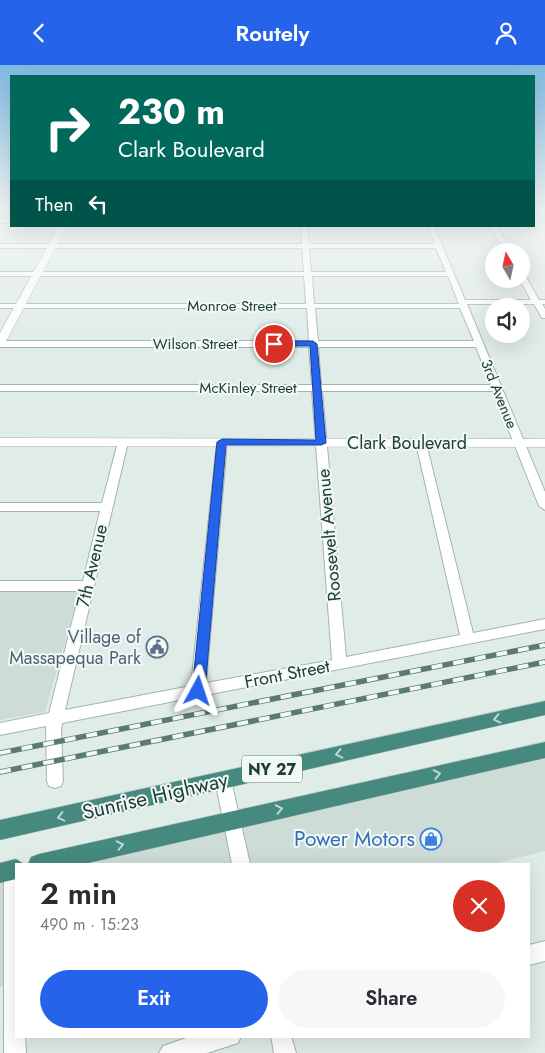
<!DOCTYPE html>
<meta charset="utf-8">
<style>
body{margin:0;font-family:Jost,sans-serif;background:#f7f7f7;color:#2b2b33;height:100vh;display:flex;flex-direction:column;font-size:19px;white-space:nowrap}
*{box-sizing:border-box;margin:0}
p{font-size:16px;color:#7c7c81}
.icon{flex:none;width:28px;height:28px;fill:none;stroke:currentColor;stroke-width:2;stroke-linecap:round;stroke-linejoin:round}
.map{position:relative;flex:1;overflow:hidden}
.details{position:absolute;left:15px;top:798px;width:515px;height:175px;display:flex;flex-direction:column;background:#fff;border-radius:0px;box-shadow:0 5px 20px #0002}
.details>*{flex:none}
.hud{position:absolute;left:10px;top:10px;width:525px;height:152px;border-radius:0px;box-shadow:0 5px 20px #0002;background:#00695c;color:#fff;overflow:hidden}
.needle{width:32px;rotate:351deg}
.controls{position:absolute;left:485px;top:178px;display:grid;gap:10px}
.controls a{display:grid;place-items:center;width:45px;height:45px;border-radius:50%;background:#fff;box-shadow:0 5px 20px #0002;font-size:25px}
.pin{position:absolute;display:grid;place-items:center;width:42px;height:42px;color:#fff;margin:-21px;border:2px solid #fff;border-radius:50%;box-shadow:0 1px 5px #0007}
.me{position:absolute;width:55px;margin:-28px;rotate:5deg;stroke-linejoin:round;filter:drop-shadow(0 0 4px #0008)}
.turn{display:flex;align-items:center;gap:18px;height:105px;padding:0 25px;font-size:22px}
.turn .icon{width:65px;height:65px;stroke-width:2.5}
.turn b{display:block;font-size:35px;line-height:42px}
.then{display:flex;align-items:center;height:48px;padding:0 25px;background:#0003;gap:10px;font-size:19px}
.round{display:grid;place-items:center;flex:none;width:52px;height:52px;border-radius:26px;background:#f7f7f7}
.head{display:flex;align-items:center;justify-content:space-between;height:85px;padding:0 25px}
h1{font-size:30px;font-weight:600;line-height:38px}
.button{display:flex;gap:10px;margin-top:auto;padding:10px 25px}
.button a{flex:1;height:58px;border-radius:30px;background:#2563eb;color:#fff;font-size:20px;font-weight:600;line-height:58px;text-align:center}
.button a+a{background:#f7f7f7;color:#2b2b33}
header{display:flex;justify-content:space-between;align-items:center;height:65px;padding:0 25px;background:#2563eb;color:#fff;font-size:22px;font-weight:600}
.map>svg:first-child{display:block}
.built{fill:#cedcd7}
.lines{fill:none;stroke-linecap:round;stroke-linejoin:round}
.minor-casing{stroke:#a3b4b0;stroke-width:2}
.tertiary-casing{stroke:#a3b4b0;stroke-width:1}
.trunk-casing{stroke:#c1c9c7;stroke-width:1}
.minor{fill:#fff;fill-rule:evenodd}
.tertiary{fill:#fff;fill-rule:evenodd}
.trunk{fill:#46897e;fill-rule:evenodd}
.rail-casing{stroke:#5a7a74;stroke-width:5.5}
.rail{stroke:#f1f9f5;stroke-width:4;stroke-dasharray:11;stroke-linecap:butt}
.oneway{stroke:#bed7d1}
.route{fill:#2563eb;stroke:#184099}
.labels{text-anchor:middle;stroke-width:4;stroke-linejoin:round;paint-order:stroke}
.far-street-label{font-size:15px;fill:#203e38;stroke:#f1f9f5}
.shield{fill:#f1f9f5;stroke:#5f7671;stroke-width:1}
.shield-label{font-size:16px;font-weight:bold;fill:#203e38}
.street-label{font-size:18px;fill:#203e38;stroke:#f1f9f5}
.service-label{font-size:18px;fill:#4e5e75;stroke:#f1f9f5;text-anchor:end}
.near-street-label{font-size:21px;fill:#203e38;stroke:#f1f9f5}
.near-shop-label{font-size:21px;fill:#366cbe;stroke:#f1f9f5;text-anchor:end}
</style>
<header><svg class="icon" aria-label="back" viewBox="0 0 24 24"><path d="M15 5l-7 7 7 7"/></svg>Routely<svg class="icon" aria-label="person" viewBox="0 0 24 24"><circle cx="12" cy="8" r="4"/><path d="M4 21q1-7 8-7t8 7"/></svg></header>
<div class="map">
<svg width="545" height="988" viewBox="0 0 545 988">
<rect width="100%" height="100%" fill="#e0ece8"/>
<g class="built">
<path d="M80,525L45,647L0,655V526Z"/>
<path d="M545,684V786L493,799H20Z"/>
<path d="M16,800V918L0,922V803Z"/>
</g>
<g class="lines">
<g class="minor-casing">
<g id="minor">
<rect x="534" y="147" width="11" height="4"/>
<rect x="0" y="154" width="11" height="4"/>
<path d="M301,161H307L309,179H435L428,161H434L465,235H531L519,214H521V208L525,210L539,235H545V239H542L545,244V253H542L534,239H467L545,427V445L539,441L493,326H322L346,592L460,570L416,378L421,375L426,378L473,568L545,554V564L62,658L61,665L63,716L61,721L55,723L49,721L47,716L46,661L0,670V658L49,648L80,526H0V516H83L100,446H0V438H102L118,377L123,374L128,377L65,645L191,621L217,377L222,374L227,377L206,618L332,595L312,326H0V320H312L309,282H0V276H309L307,243H0V239H306L304,211H0V207H304L302,183H0V179H302ZM309,183H436L446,207H311ZM312,211H448L459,239H314ZM315,243H460L474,276H318ZM318,282H476L491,320H321Z"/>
<path d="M490,161H497L511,186H505Z"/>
<path d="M223,708L229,710L231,715L250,799H232L215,715L217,710Z"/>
<path d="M13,796L19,799H16V971H25L26,988H4V805L7,799Z"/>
<path d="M545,876V896L529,900V880Z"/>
<path d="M192,971H241L238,978L207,988H159L163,981Z"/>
<path d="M271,971H291L296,988H274Z"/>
</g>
</g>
<g class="tertiary-casing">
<g id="tertiary">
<path d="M59,161H67L5,278L0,281V268Z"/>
<path d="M0,373L545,374V382L0,381Z"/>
</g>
</g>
<g class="trunk-casing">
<g id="trunk">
<path d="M545,636V650L0,775V755Z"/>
<path d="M545,677V693L84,799H28L31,792L39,789Z"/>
<path d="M16,794L24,799H16V814L0,818V798Z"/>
</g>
</g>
<use href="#minor" class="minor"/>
<use href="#tertiary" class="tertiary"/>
<use href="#trunk" class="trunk"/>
<g class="rail-casing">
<g id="rail">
<path d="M0,688L545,580"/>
<path d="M0,707L545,597"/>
</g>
</g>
<use href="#rail" class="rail"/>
</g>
<defs><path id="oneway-chevron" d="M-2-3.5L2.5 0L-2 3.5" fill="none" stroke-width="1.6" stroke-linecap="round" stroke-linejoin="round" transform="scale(1.25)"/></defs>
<g class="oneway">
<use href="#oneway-chevron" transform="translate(497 654) rotate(167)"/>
<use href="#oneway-chevron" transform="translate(339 689) rotate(167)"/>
<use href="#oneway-chevron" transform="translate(437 709) rotate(-12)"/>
<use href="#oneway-chevron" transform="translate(279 744) rotate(-12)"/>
<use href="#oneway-chevron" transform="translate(61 752) rotate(167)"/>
<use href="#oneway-chevron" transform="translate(120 780) rotate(-13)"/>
</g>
<linearGradient id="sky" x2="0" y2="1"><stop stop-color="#80bae1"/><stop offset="0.51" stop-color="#f1f6f5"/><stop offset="1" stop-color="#f1f6f5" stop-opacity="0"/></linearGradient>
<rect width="545" height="284" fill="url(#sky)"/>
<path class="route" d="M274,276H313L317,279L326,378L321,380H226L205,626L203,630L198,631L193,630L192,626L217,377L222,374L316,375L310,281H271V277Z"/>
<defs>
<g id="civic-ring" transform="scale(1.125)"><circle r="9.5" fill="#f1f9f5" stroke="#5c6f8a" stroke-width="1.5"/><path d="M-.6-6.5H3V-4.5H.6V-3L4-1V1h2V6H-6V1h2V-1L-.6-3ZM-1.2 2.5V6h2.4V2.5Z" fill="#5c6f8a"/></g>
<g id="shop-ring" transform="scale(1.125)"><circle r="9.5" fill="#f1f9f5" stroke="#3f7fe0" stroke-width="1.5"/><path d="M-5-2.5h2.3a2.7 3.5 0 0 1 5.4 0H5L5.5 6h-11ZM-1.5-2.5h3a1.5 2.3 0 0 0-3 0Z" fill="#3f7fe0"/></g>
</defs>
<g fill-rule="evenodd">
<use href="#civic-ring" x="157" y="582"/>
<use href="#shop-ring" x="431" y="774"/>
</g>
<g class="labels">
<g class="far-street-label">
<text x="232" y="246">Monroe Street</text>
<text x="195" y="284">Wilson Street</text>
<text x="248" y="328">McKinley Street</text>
<text transform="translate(499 329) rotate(68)" y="5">3rd Avenue</text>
</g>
<rect class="shield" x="242" y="690.5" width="60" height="27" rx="4"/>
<g class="shield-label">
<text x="272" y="710">NY 27</text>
</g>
<g class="street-label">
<text x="407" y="384">Clark Boulevard</text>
<text transform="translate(329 470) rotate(-95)" y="6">Roosevelt Avenue</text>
<text transform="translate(92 501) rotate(-77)" y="6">7th Avenue</text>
<text transform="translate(287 609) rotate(-11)" y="6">Front Street</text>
</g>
<g class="service-label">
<text x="141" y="578">Village of<tspan x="141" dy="21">Massapequa Park</tspan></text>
</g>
<g class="near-street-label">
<text transform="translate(155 731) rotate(-13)" y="7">Sunrise Highway</text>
</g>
<g class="near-shop-label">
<text x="415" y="781">Power Motors</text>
</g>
</g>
</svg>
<div class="controls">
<a><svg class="needle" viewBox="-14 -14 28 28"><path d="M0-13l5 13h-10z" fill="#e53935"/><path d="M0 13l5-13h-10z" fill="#7c7c81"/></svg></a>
<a><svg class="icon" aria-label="sound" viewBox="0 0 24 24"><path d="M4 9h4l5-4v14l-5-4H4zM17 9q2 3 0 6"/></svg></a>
</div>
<div class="pin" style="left:274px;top:279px;background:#d93025"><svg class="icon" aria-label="arrive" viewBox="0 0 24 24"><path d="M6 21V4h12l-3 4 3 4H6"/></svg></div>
<svg class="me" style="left:198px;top:626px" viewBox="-20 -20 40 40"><path d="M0-17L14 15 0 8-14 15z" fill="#2563eb" stroke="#fff" stroke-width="4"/></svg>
<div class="hud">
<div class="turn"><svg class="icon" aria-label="right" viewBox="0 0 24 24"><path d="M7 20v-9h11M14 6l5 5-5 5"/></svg><div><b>230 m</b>Clark Boulevard</div></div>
<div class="then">Then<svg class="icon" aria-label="left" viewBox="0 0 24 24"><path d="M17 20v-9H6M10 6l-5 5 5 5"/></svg></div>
</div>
<section class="details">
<div class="head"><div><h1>2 min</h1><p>490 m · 15:23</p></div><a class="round" style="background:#d93025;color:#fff"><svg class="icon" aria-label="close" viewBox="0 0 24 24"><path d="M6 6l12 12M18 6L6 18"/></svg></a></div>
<div class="button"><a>Exit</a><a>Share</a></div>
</section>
</div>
